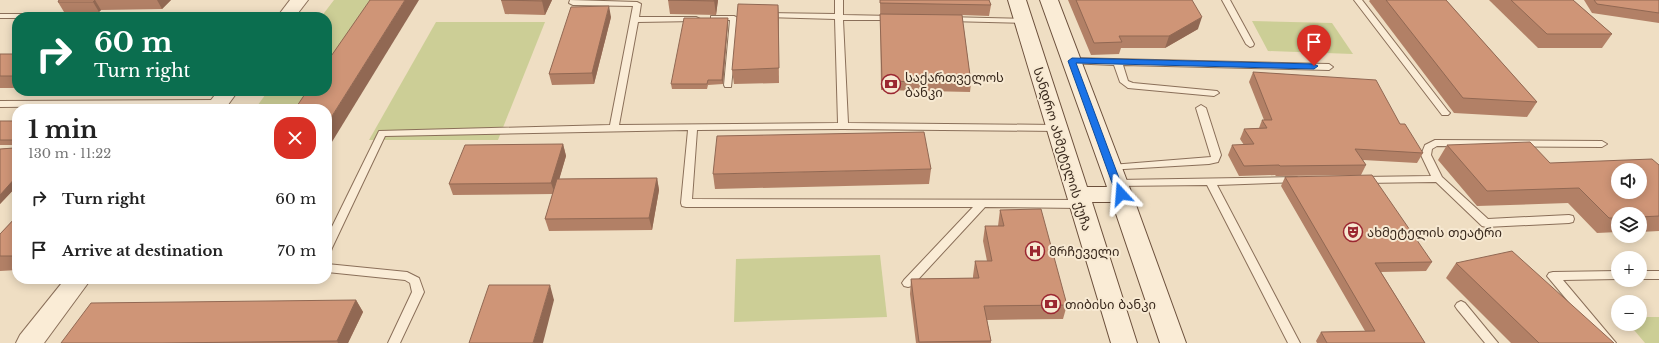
<!DOCTYPE html>
<meta charset="utf-8">
<style>
body{margin:0;font-family:"Libre Baskerville","Noto Sans Georgian",serif;background:#f2f2f2;color:#222;height:100vh;display:flex;flex-direction:column;font-size:15px;white-space:nowrap}
*{box-sizing:border-box;margin:0}
p{font-size:13px;color:#767676}
.icon{flex:none;width:22px;height:22px;fill:none;stroke:currentColor;stroke-width:2;stroke-linecap:round;stroke-linejoin:round}
.map{position:relative;flex:1;overflow:hidden}
.drawer{position:absolute;left:12px;top:104px;width:320px;height:180px;display:flex;flex-direction:column;background:#fff;border-radius:16px;box-shadow:0 2px 10px #0003}
.drawer>*{flex:none}
.hud{position:absolute;left:12px;top:12px;width:320px;height:84px;border-radius:16px;box-shadow:0 2px 10px #0003;background:#0b6e4f;color:#fff;overflow:hidden}
.tools{position:absolute;left:1611px;top:163px;display:grid;gap:8px}
.tools a{display:grid;place-items:center;width:36px;height:36px;border-radius:50%;background:#fff;box-shadow:0 2px 10px #0003;font-size:20px}
.pin{position:absolute;display:grid;place-items:center;width:34px;height:34px;color:#fff;margin:-41px -17px;border-radius:50% 50% 50% 0;rotate:-45deg;box-shadow:0 0 4px #0007}
.pin .icon{rotate:45deg}
.me{position:absolute;width:44px;margin:-22px;rotate:341deg;stroke-linejoin:round;filter:drop-shadow(0 0 3px #0008)}
.turn{display:flex;align-items:center;gap:14px;height:84px;padding:0 16px;font-size:18px}
.turn .icon{width:52px;height:52px;stroke-width:2.5}
.turn b{display:block;font-size:28px;line-height:34px}
.round{display:grid;place-items:center;flex:none;width:42px;height:42px;border-radius:16px;background:#f2f2f2}
.summary{display:flex;align-items:center;justify-content:space-between;height:68px;padding:0 16px}
h1{font-size:24px;font-weight:700;line-height:30px}
ul{padding:0;list-style:none}
li{display:flex;align-items:center;gap:12px;height:52px;padding:0 16px}
li div{flex:1}
li b{display:block;font-size:15px}
li em{font-style:normal}
.map>svg:first-child{display:block}
.green{fill:#ccce96}
.lines{fill:none;stroke-linecap:round;stroke-linejoin:round}
.service-casing{stroke:#8a6f59;stroke-width:2}
.tertiary-casing{stroke:#8a6f59;stroke-width:2}
.secondary-casing{stroke:#6c503c;stroke-width:2}
.service{fill:#faecd6;fill-rule:evenodd}
.tertiary{fill:#faecd6;fill-rule:evenodd}
.secondary{fill:#faecd6;fill-rule:evenodd}
.wall{fill:#b28066}
.shaded-wall{fill:#916853}
.building{fill:#cf9577;stroke:#916853;fill-rule:evenodd}
.route{fill:#1a73e8;stroke:#114b97}
.labels{text-anchor:middle;stroke-width:4;stroke-linejoin:round;paint-order:stroke}
.poi-label{font-size:13px;fill:#39291d;stroke:#f7e9d2;text-anchor:start}
.street-label{font-size:13px;fill:#39291d;stroke:#f7e9d2}
</style>
<div class="map">
<svg width="1659" height="343" viewBox="0 0 1659 343">
<rect width="100%" height="100%" fill="#efdec3"/>
<g class="green">
<path d="M334,0H377L327,75V17H321Z"/>
<path d="M1252,21L1332,23L1353,54L1268,51Z"/>
<path d="M436,22H545L498,140H369Z"/>
<path d="M268,91H316L304,109H255Z"/>
<path d="M880,255L887,317L734,322L736,259Z"/>
<path d="M1640,317H1659V343H1645L1629,324H1640Z"/>
</g>
<g class="lines">
<g class="service-casing">
<g id="service">
<path d="M570,0L637,2L641,4L639,17H696L700,19L696,21L638,22L619,125L838,123L835,19L766,17L762,15L766,13L835,14V0H843V15L893,16L897,18L893,20H843L848,123L1056,125L1061,128L1056,131L843,129L697,130L692,199L1080,200L1084,201L1085,204L1084,207L1080,208L985,207L912,286L908,287L904,286L902,283L904,280L973,207H686L682,206L681,203L688,130L385,136L332,248L331,251L327,252V237L379,131L610,125L633,6L573,5L569,3Z"/>
<path d="M1222,0H1230L1254,44L1253,46L1250,47L1246,44Z"/>
<path d="M1354,0H1362L1448,111L1450,113L1448,115H1442Z"/>
<path d="M0,14H230L234,16L17,17V18H0Z"/>
<path d="M711,16H734L738,18L731,87H725L724,85L730,20H711Z"/>
<path d="M946,17L1023,19L1027,21L1023,23L949,21H946Z"/>
<path d="M1071,58L1329,64L1333,67L1329,70L1123,65L1128,81L1133,83L1217,91L1219,93L1214,96L1128,88L1120,82L1114,65L1068,63L1067,61L1068,59Z"/>
<path d="M218,100L221,101L223,103L221,105L0,107V101Z"/>
<path d="M1201,105L1206,108L1221,155L1218,162L1209,164L1107,170L1106,168L1111,165L1211,157L1196,108Z"/>
<path d="M1435,140L1602,141L1607,144L1602,147L1437,146L1432,149L1431,155L1442,177L1488,219L1569,215L1573,216L1574,219L1573,222L1569,223L1486,227L1482,226L1436,182L1363,183L1358,180L1363,177L1431,176L1421,155L1425,145Z"/>
<path d="M1297,177L1302,180L1301,182L1217,185L1300,343H1288L1207,185L1117,186L1112,183L1117,180Z"/>
<path d="M327,264L407,272L419,278L424,292L400,343H388L412,292L410,283L405,280L327,272Z"/>
<path d="M1618,271V279L1563,280L1616,343H1603L1547,276L1549,273L1553,272Z"/>
<rect x="1640" y="271" width="19" height="8"/>
<path d="M1461,301L1465,303L1498,343H1485L1457,309L1455,306L1457,303Z"/>
</g>
</g>
<g class="tertiary-casing">
<g id="tertiary">
<path d="M290,0H308L295,17H277Z"/>
<path d="M218,91H238L225,109H204Z"/>
<path d="M65,279H91L44,343H16L20,335Z"/>
</g>
</g>
<g class="secondary-casing">
<path id="secondary" d="M1008,0H1026L1087,187H1107L1040,0H1058L1132,194L1186,343H1160L1112,202H1092L1137,343H1111Z"/>
</g>
<use href="#service" class="service"/>
<use href="#tertiary" class="tertiary"/>
<use href="#secondary" class="secondary"/>
</g>
<g class="wall">
<path d="M59,0H171L162,9L101,10L99,12H64L58,2Z"/>
<path d="M501,0H552L545,15L505,14Z"/>
<path d="M668,0H718L716,15L670,14Z"/>
<path d="M880,0H989L991,5L989,16L962,15L971,83L970,92L881,90Z"/>
<path d="M1068,0H1192L1198,29L1165,48H1121L1119,54L1091,55Z"/>
<path d="M1370,0H1446L1537,102L1527,117L1454,113L1369,1Z"/>
<path d="M1489,0H1573L1612,34L1602,48H1538Z"/>
<path d="M1584,0H1659V23L1592,13Z"/>
<path d="M778,5L779,83L734,84L732,70Z"/>
<path d="M611,17L594,84L552,85L549,74Z"/>
<path d="M728,18V23L723,84L708,85L707,89H672L671,84Z"/>
<rect x="0" y="54" width="17" height="34"/>
<path d="M1253,72L1400,124L1423,153L1417,163L1363,160L1366,165L1361,175L1276,176L1275,175L1239,176L1228,155L1232,145H1244L1240,139L1244,129L1259,128L1262,120H1264L1249,82Z"/>
<path d="M135,91H175L174,92H136Z"/>
<path d="M0,121H17V186L0,204V149L14,148V145H0Z"/>
<path d="M563,144L566,156L559,179L657,178L659,190L652,230L549,231L545,219L553,194L453,195L449,184Z"/>
<path d="M1447,145L1550,163L1659,165V231L1640,232V214H1618V232L1597,233L1568,203L1477,206L1438,160Z"/>
<path d="M931,169L929,184L715,189L713,174Z"/>
<path d="M1285,177L1432,262L1426,271L1381,272L1425,343H1317L1316,341L1321,332L1365,331L1281,186Z"/>
<path d="M1000,210L1067,305L1063,319L987,320L991,341V343H916L910,294L911,279L973,278V276L975,261H987L983,241L985,226H998Z"/>
<path d="M17,216V270L0,271V234Z"/>
<path d="M1456,263L1614,343H1511L1446,278Z"/>
<path d="M356,300L363,312L348,343H61Z"/>
</g>
<g class="shaded-wall">
<path d="M95,0L101,10L99,12L93,2Z"/>
<path d="M157,0H171L162,9Z"/>
<path d="M405,0H419L327,150V124Z"/>
<path d="M542,0H552L545,15L542,1Z"/>
<path d="M714,0H718L716,15Z"/>
<path d="M778,5L779,19V83V68Z"/>
<path d="M609,6L611,17L594,84L592,73Z"/>
<path d="M1202,17L1198,29L1165,48L1169,36Z"/>
<path d="M728,18V23L723,84L722,80Z"/>
<path d="M563,144L566,156L555,194L551,183Z"/>
<path d="M17,176V186L0,204V195Z"/>
<path d="M657,178L659,190L652,230L649,218Z"/>
<path d="M550,285L554,300L543,343H533Z"/>
<path d="M356,300L363,312L348,343H338L337,341Z"/>
</g>
<g class="building">
<path d="M59,0H95L93,2H58Z"/>
<path d="M370,0H405L327,124V109H295L307,91H327V62Z"/>
<path d="M501,0H542V1Z"/>
<path d="M668,0H714V1Z"/>
<path d="M880,0H989L991,5L880,3Z"/>
<path d="M1076,0H1192L1202,17L1169,36H1119L1122,42L1094,43Z"/>
<path d="M1386,0H1446L1537,102L1463,98Z"/>
<path d="M1511,0H1573L1612,34H1547Z"/>
<path d="M1594,0H1659V13L1597,4Z"/>
<path d="M738,4L778,5L779,68L732,70Z"/>
<path d="M609,6L592,73L549,74L571,7Z"/>
<path d="M880,14L962,15L971,83L882,81Z"/>
<path d="M684,18H728L722,80H708L707,84H671Z"/>
<rect x="0" y="54" width="17" height="22"/>
<path d="M1253,72L1376,80L1400,124H1405L1423,153L1355,149L1366,165L1280,166L1279,165L1244,166L1232,145L1254,144L1244,129L1267,128L1262,120H1272Z"/>
<path d="M0,121H17V176L0,195V149L14,148L15,141L13,140H0Z"/>
<path d="M924,132L931,169L713,174L717,136Z"/>
<path d="M1530,142L1550,163L1652,159L1659,165V216L1640,217V214H1618V218H1609L1579,188L1487,191L1447,145ZM1618,170H1640V192H1618Z"/>
<path d="M563,144L551,183L449,184L465,145Z"/>
<path d="M1372,175L1432,262L1375,263L1425,343H1327L1321,332L1375,331L1285,177Z"/>
<path d="M657,178L649,218L545,219L557,179Z"/>
<path d="M1041,209L1067,305L984,306L991,341L919,342L911,279L979,278L975,261H992L985,226H1004L1000,210Z"/>
<path d="M17,216V256H0V234Z"/>
<path d="M1512,251L1614,343H1539L1456,263Z"/>
<path d="M489,285H550L533,343H469Z"/>
<path d="M356,300L337,341L163,343H61L91,303Z"/>
</g>
<path class="route" d="M1072,58L1314,64L1318,66L1314,69L1076,63L1125,194L1121,197L1116,194L1068,61Z"/>
<defs>
<g id="bank-ring" transform="scale(1)"><circle r="9.5" fill="#f7e9d2" stroke="#9b2731" stroke-width="1.5"/><path d="M-6-4H6V4H-6ZM0-2.3a2.3 2.3 0 1 0 0 4.6a2.3 2.3 0 1 0 0-4.6Z" fill="#9b2731"/></g>
<g id="theatre-ring" transform="scale(1)"><circle r="9.5" fill="#f7e9d2" stroke="#9b2731" stroke-width="1.5"/><path d="M-5-5.5Q0-4 5-5.5V0Q5 5 0 6Q-5 5-5 0ZM-3.3-2.5H-1v1.5H-3.3ZM1-2.5H3.3v1.5H1ZM-2.8 1Q0 5.5 2.8 1Z" fill="#9b2731"/></g>
<g id="hospital-ring" transform="scale(1)"><circle r="9.5" fill="#f7e9d2" stroke="#9b2731" stroke-width="1.5"/><path d="M-5-5h3v3.5h4V-5h3V5h-3V1.5h-4V5h-3Z" fill="#9b2731"/></g>
</defs>
<g fill-rule="evenodd">
<use href="#bank-ring" x="891" y="84"/>
<use href="#theatre-ring" x="1353" y="232"/>
<use href="#hospital-ring" x="1035" y="251"/>
<use href="#bank-ring" x="1051" y="304"/>
</g>
<g class="labels">
<g class="poi-label">
<text x="905" y="82">საქართველოს<tspan x="905" dy="15">ბანკი</tspan></text>
<text x="1367" y="237">ახმეტელის თეატრი</text>
<text x="1049" y="256">მრჩეველი</text>
<text x="1065" y="309">თიბისი ბანკი</text>
</g>
<g class="street-label">
<text transform="translate(1063 149) rotate(73)" y="5">სანდრო ახმეტელის ქუჩა</text>
</g>
</g>
</svg>
<div class="tools">
<a><svg class="icon" aria-label="sound" viewBox="0 0 24 24"><path d="M4 9h4l5-4v14l-5-4H4zM17 9q2 3 0 6"/></svg></a>
<a><svg class="icon" aria-label="layers" viewBox="0 0 24 24"><path d="M12 4l9 5-9 5-9-5zM3 14l9 5 9-5"/></svg></a>
<a>+</a>
<a>−</a>
</div>
<div class="pin" style="left:1314px;top:66px;background:#d93025"><svg class="icon" aria-label="arrive" viewBox="0 0 24 24"><path d="M6 21V4h12l-3 4 3 4H6"/></svg></div>
<svg class="me" style="left:1121px;top:194px" viewBox="-20 -20 40 40"><path d="M0-17L14 15 0 8-14 15z" fill="#1a73e8" stroke="#fff" stroke-width="4"/></svg>
<div class="hud">
<div class="turn"><svg class="icon" aria-label="right" viewBox="0 0 24 24"><path d="M7 20v-9h11M14 6l5 5-5 5"/></svg><div><b>60 m</b>Turn right</div></div>
</div>
<section class="drawer">
<div class="summary"><div><h1>1 min</h1><p>130 m · 11:22</p></div><a class="round" style="background:#d93025;color:#fff"><svg class="icon" aria-label="close" viewBox="0 0 24 24"><path d="M6 6l12 12M18 6L6 18"/></svg></a></div>
<ul>
<li><svg class="icon" aria-label="right" viewBox="0 0 24 24"><path d="M7 20v-9h11M14 6l5 5-5 5"/></svg><div><b>Turn right</b></div><em>60 m</em></li>
<li><svg class="icon" aria-label="arrive" viewBox="0 0 24 24"><path d="M6 21V4h12l-3 4 3 4H6"/></svg><div><b>Arrive at destination</b></div><em>70 m</em></li>
</ul>
</section>
</div>
